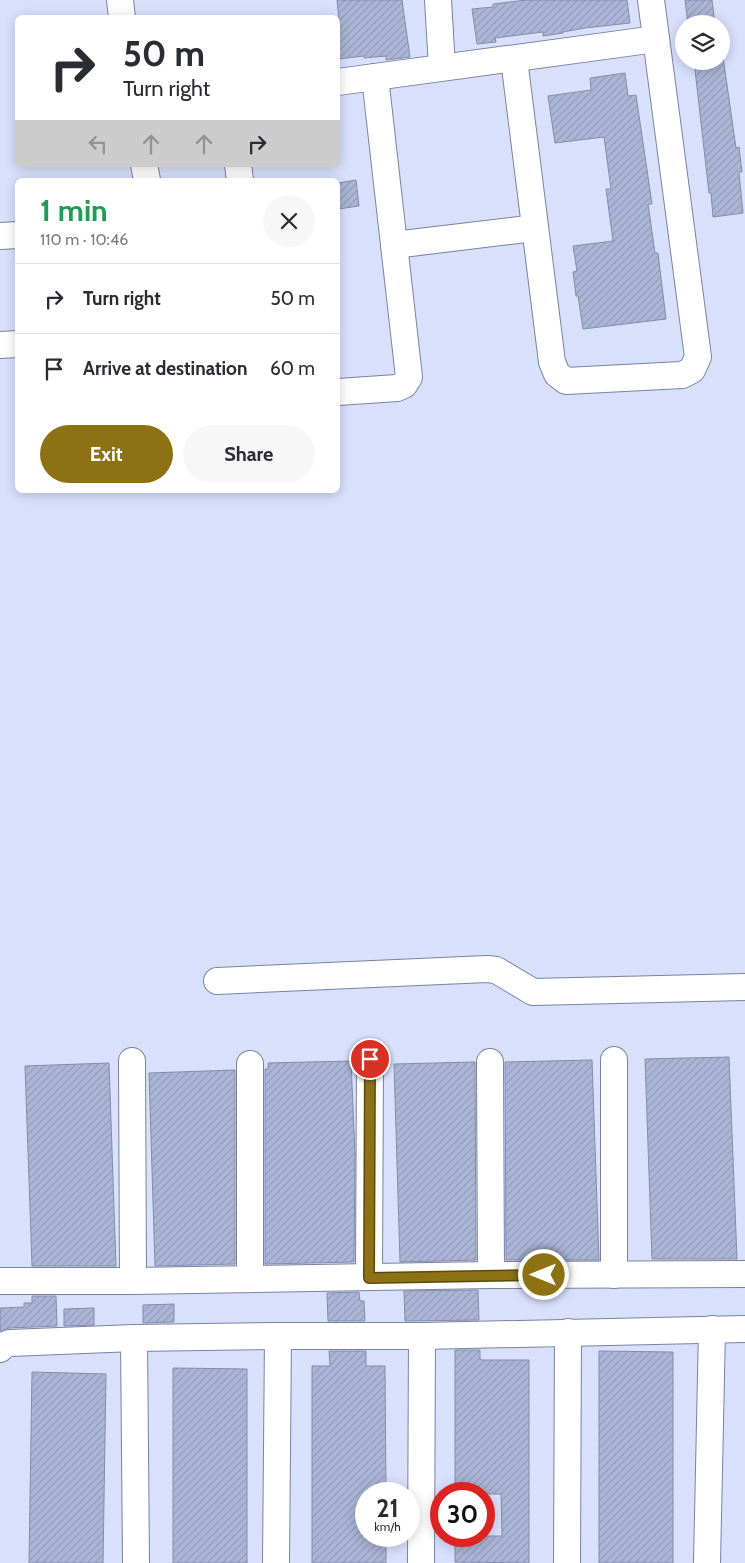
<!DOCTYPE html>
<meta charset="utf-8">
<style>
body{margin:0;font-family:Cabin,sans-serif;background:#f7f7f7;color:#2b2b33;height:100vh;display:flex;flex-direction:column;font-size:19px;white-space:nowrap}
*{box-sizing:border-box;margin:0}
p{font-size:16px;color:#7c7c81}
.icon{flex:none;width:28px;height:28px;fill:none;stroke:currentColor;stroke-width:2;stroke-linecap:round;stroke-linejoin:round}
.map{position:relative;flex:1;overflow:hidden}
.drawer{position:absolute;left:15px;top:178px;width:325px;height:315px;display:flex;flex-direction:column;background:#fff;border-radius:8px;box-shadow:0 2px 12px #0003}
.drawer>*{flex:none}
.hud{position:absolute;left:15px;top:15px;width:325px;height:152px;border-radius:8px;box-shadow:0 2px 12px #0003;background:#fff;color:#2b2b33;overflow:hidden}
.tools{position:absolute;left:675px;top:15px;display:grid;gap:10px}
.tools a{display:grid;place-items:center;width:55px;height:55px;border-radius:50%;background:#fff;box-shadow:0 2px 12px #0003;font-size:25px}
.speed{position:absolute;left:355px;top:1482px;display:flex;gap:10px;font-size:25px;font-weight:700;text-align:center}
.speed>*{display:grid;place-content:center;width:65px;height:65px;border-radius:50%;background:#fff;box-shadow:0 2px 12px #0003;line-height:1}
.speed small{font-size:12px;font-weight:400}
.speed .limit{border:8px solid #d22;background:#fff;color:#111}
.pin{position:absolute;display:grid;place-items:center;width:42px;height:42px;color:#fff;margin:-21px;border:2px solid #fff;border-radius:50%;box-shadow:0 1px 5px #0007}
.me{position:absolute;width:55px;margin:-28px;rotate:270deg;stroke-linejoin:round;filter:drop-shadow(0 0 4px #0008)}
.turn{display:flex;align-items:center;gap:18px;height:105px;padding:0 25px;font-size:22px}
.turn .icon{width:65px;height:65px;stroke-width:2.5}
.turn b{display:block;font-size:35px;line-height:42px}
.lanes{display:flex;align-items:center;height:48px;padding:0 25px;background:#0003;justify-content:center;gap:25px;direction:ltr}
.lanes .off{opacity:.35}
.round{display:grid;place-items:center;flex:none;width:52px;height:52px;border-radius:26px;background:#f7f7f7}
.overview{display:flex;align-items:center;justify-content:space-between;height:85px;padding:0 25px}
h1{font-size:30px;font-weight:700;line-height:38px;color:#1e9e55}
.button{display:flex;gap:10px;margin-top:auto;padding:10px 25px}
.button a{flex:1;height:58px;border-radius:30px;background:#8c7215;color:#fff;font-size:20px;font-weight:700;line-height:58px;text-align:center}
.button a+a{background:#f7f7f7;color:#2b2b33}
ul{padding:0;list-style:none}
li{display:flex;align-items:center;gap:15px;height:70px;padding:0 25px;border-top:1px solid #e1e1e2}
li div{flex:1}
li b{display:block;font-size:19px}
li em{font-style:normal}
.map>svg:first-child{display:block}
.building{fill:url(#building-hatch);stroke:#838cab}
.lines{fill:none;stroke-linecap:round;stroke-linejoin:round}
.street-casing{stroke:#7982a1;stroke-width:28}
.street{stroke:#fff;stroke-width:26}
.route-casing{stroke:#5b4a0e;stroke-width:12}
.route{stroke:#8c7215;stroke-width:9}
</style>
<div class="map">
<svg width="745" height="1563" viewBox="0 0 745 1563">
<defs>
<pattern id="building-hatch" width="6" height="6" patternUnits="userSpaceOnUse" patternTransform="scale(1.25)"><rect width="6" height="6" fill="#abb6d6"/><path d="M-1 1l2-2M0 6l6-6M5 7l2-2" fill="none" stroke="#939cb8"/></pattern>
</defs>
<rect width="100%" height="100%" fill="#d8e0fc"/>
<g class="building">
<path d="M337,0H402L410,57L386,60V56L364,58V56L338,59V30H340Z"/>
<path d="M526,0H627L630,23L585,28L563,32V33L543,36V32L495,38L496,42L477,44L472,9L493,7V4Z"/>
<path d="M685,0H712L715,24H688Z"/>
<path d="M721,57H723L736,148L739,147L742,172H739L743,213L713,217L711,193H709L694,61H721Z"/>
<path d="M625,73L628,96L636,95L652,204H648L655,253H658L666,319L583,329L578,296H576L573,272L577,271L573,246L613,241L606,189H611L604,137L555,143L548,96L591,90L590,78Z"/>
<path d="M356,180L359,206L338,209V183Z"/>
<path d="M729,1057L737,1259H652L645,1059Z"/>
<path d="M592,1060L599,1260H506L505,1062Z"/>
<path d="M351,1061L355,1154L354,1262L265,1264V1069H268V1063Z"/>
<path d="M475,1062L476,1260L400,1262L394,1064Z"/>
<path d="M109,1063L116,1266H32L25,1066Z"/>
<path d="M235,1070V1264L155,1266L149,1073Z"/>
<path d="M478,1290L479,1320L405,1321L404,1291Z"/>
<path d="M359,1292L360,1301H364L365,1321H328L327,1293Z"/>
<path d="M32,1296H56L57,1326L9,1328L0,1331V1308L24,1307V1303H32Z"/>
<path d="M174,1304V1322L143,1323V1305Z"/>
<path d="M94,1308V1325L64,1326V1309Z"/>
<path d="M455,1350H480V1359L482,1360H529V1563L455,1562V1536H502L501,1494H455Z"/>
<path d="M329,1351H366V1366H385L386,1494H366V1536H386V1563H312V1366H330Z"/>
<path d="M599,1351L673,1352V1563H599Z"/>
<path d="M173,1368L247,1369V1563H173Z"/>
<path d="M32,1372L106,1374L103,1563H29Z"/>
</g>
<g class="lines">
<g class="street-casing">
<g id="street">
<path d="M120,0L122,18"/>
<path d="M438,0L442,67"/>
<path d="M514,59L552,362L557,374L566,381L682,375L692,370L698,357L651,0"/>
<path d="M338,82L656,39"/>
<path d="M144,165L147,180"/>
<path d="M238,165L240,180"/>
<path d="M0,236L18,235"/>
<path d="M394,245L535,228"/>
<path d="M0,345L18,344"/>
<path d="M338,392L397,388L404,385L409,377L375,77"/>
<path d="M217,981L487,969L496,970L533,992L745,987"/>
<path d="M614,1060V1275"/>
<path d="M132,1061L133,1281"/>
<path d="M490,1062L491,1275"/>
<path d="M250,1064V1278"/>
<path d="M369,1277L370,1059"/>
<path d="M0,1281H133L491,1275L745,1274"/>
<path d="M134,1338L136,1563"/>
<path d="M0,1349L2,1346L10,1343L134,1338L278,1336H422L745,1329"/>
<path d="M276,1563L278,1336"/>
<path d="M421,1563L422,1336"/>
<path d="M567,1563L568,1332"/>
<path d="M707,1563L712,1329"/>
</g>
</g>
<use href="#street" class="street"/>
</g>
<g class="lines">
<g class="route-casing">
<path id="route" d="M370,1059L369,1278L544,1275"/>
</g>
<use href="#route" class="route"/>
</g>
</svg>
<div class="tools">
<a><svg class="icon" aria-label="layers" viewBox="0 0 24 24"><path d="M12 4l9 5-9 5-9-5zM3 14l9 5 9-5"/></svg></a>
</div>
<div class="speed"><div>21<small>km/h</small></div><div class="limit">30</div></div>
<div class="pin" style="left:370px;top:1059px;background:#d93025"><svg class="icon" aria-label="arrive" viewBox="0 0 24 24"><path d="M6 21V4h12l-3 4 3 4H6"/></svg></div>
<svg class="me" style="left:544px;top:1275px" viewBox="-20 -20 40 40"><circle r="17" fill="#8c7215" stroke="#fff" stroke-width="3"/><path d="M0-11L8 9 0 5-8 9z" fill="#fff"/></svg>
<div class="hud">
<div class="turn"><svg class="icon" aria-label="right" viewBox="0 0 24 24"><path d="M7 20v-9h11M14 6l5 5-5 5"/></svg><div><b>50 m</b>Turn right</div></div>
<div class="lanes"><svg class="icon off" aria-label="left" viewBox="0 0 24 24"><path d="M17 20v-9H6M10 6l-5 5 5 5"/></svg><svg class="icon off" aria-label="ahead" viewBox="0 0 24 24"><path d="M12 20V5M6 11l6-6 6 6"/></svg><svg class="icon off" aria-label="ahead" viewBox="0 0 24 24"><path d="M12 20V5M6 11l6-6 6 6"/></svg><svg class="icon" aria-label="right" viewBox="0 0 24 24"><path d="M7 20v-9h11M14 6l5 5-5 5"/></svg></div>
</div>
<section class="drawer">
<div class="overview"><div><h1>1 min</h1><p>110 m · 10:46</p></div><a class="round"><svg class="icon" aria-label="close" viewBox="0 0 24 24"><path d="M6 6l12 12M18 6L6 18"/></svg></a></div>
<ul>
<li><svg class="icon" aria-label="right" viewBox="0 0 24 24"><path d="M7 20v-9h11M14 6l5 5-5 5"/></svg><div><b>Turn right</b></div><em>50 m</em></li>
<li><svg class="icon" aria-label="arrive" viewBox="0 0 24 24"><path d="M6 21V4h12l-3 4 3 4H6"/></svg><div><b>Arrive at destination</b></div><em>60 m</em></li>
</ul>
<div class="button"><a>Exit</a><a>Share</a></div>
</section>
</div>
